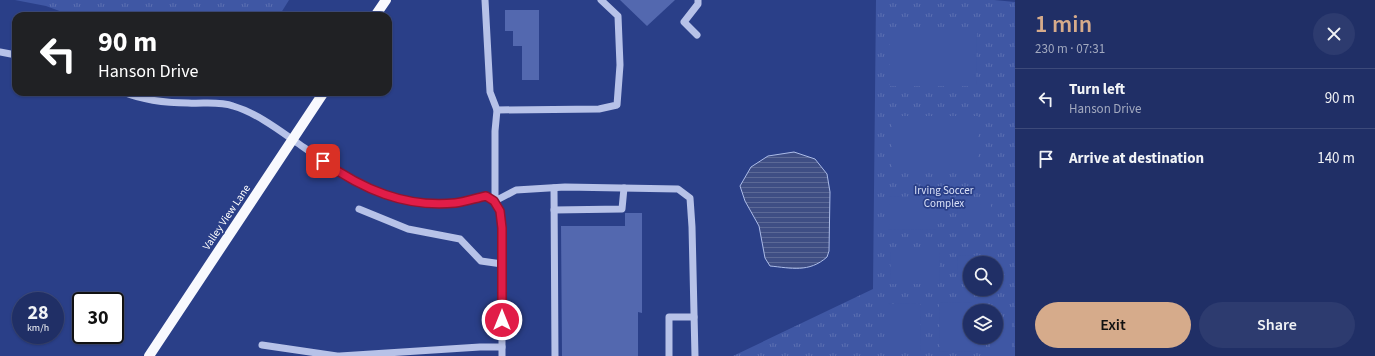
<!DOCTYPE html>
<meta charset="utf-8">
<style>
body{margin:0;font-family:"Source Sans 3",sans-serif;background:#2d3b6f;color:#f1f3f6;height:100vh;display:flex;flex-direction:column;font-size:15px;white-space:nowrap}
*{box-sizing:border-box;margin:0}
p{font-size:13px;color:#a2a9bf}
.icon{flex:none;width:22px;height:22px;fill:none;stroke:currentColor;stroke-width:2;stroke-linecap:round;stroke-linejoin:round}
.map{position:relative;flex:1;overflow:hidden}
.sheet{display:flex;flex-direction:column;background:#202f66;width:360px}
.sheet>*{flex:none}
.hud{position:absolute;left:12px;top:12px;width:380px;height:84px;border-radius:12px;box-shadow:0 1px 3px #0004,0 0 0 1px #3d4a7a;background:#202124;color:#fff;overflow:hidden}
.fabs{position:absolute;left:963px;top:256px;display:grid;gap:8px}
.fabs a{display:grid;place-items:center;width:40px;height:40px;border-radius:50%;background:#202f66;box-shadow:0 1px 3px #0004,0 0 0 1px #3d4a7a;font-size:20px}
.speed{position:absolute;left:12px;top:292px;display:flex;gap:8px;font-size:20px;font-weight:700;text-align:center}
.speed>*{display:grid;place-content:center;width:52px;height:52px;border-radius:50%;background:#202f66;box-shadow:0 1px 3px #0004,0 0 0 1px #3d4a7a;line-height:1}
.speed small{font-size:10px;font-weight:400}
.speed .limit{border:2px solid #111;border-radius:6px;background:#fff;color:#111}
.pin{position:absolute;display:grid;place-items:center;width:34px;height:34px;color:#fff;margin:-17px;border-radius:8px;box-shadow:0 2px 6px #0006}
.me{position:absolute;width:44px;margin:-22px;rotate:0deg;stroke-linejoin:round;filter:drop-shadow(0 0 3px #0008)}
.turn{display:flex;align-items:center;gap:14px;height:84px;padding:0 20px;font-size:18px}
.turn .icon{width:52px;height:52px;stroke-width:2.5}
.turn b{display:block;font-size:28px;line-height:34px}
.round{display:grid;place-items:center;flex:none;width:42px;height:42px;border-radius:21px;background:#2d3b6f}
.headline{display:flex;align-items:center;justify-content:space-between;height:68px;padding:0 20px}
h1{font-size:24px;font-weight:600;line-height:30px;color:#d6ab8b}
.action{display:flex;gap:8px;margin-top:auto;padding:8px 20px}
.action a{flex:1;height:46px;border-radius:24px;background:#d6ab8b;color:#111;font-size:16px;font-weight:600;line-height:46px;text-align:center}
.action a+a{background:#2d3b6f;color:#f1f3f6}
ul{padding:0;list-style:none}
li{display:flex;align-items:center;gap:12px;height:60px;padding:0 20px;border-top:1px solid #3d4a7a}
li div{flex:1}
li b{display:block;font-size:15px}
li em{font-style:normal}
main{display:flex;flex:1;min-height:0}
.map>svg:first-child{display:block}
.grass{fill:url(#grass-tufts);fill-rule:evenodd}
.pitch{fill:#3f57a4}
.water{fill:url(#water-rules);stroke:#abbbe8}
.building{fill:#5368af}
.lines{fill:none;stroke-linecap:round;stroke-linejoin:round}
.minor{stroke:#b7c2e8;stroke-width:7}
.major{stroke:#f8f9fe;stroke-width:10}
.route-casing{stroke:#92132f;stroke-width:10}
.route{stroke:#e11d48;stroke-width:7}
.labels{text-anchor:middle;stroke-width:3.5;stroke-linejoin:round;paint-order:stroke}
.park-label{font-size:11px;fill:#dae1f7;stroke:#2a3f88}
.street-label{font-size:11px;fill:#fff;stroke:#2a3f88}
</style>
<main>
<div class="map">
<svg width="1015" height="356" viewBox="0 0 1015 356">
<defs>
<pattern id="grass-tufts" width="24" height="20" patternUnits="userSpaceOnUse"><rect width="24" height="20" fill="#3f57a4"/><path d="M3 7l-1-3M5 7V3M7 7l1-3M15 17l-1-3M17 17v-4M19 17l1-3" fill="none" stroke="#5c70b2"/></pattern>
<pattern id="water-rules" width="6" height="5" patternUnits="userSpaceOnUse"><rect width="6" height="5" fill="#3f4e84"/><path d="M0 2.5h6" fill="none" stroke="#5c6996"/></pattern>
</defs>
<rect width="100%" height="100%" fill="#2a3f88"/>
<g class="grass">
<path d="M15,0H289L279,16H73L46,6Z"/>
<path d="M876,0H994L1015,2V356H733L873,289ZM970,263H996V289H970ZM970,311H996V337H970Z"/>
</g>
<g class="pitch">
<path d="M890,31H977L976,86H890Z"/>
<rect x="892" y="116" width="86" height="55"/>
<path d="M937,196V229L888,230V197Z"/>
<path d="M957,197H991V218H958Z"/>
<path d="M890,251H939L940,284H891Z"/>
<path d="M990,255V263H970V277H958L957,256Z"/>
<path d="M972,302V311H970V337H973V351L940,352L939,303Z"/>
<path d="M920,303L921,352H887V304Z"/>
<path d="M996,323H1012V356H990V337H996Z"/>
</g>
<path class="water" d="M794,152L815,159L827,174L830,192L829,251L827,257C809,273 791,268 770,266L765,258L759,226L745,201L740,186L751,167L768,156Z"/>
<g class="building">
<path d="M620,0H675L647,26Z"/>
<path d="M505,10H539V80H522V46H513V31H505Z"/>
<path d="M625,213H642V313L638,312V356H562L561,226H625Z"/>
</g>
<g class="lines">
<g class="minor">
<path d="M485,0L490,92L497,110L599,109L617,105L620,65L618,16L601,0"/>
<path d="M697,35L684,22L698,4V0"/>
<path d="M0,52L16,55"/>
<path d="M123,92C143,100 167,103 188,103C203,104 219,101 233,106C257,113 279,130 299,144C341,174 375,200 429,203C438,204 447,204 456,203C466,202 476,198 486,196C502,205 500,211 502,228V356"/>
<path d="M497,110L495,131V201L516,190L565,187L678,189L690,198L692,227L695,356"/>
<path d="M554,188L555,356"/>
<path d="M359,209L408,229L460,239L481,261L502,264"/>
<path d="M554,210L622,209L624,188"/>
<path d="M262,345L337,356"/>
<path d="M340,356L480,347H502"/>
<path d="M669,356V317H694"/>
</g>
<g class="major">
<path d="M375,16L386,0"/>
<path d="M149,356L324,92"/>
</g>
</g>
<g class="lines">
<g class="route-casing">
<path id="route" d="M323,161C362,189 405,208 455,203C465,202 476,198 486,196L494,201L500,211L502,228V320"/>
</g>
<use href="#route" class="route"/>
</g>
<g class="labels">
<g class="park-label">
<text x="944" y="194">Irving Soccer<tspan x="944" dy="13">Complex</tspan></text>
</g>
<g class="street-label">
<text transform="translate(226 217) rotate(-56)" y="4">Valley View Lane</text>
</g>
</g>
</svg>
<div class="fabs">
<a><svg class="icon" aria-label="search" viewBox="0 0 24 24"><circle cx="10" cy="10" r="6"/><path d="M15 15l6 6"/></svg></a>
<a><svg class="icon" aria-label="layers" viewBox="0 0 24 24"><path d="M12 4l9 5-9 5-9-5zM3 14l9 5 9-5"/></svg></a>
</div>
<div class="speed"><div>28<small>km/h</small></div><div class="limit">30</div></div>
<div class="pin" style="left:323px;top:161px;background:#d93025"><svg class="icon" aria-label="arrive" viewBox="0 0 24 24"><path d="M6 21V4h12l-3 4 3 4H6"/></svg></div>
<svg class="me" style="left:502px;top:320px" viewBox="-20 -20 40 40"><circle r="17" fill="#e11d48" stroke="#fff" stroke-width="3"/><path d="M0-11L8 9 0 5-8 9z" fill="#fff"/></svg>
<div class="hud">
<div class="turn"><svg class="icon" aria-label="left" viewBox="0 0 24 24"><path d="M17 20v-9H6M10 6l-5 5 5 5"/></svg><div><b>90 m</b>Hanson Drive</div></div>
</div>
</div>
<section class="sheet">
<div class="headline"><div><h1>1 min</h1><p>230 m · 07:31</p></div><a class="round"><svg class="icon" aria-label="close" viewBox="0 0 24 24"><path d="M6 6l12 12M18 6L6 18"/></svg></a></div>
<ul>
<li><svg class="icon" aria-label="left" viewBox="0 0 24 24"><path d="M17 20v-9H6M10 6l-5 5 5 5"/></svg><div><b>Turn left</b><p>Hanson Drive</p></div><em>90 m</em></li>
<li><svg class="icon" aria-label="arrive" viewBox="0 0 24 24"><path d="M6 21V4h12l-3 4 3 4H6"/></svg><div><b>Arrive at destination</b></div><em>140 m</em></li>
</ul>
<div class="action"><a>Exit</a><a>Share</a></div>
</section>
</main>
